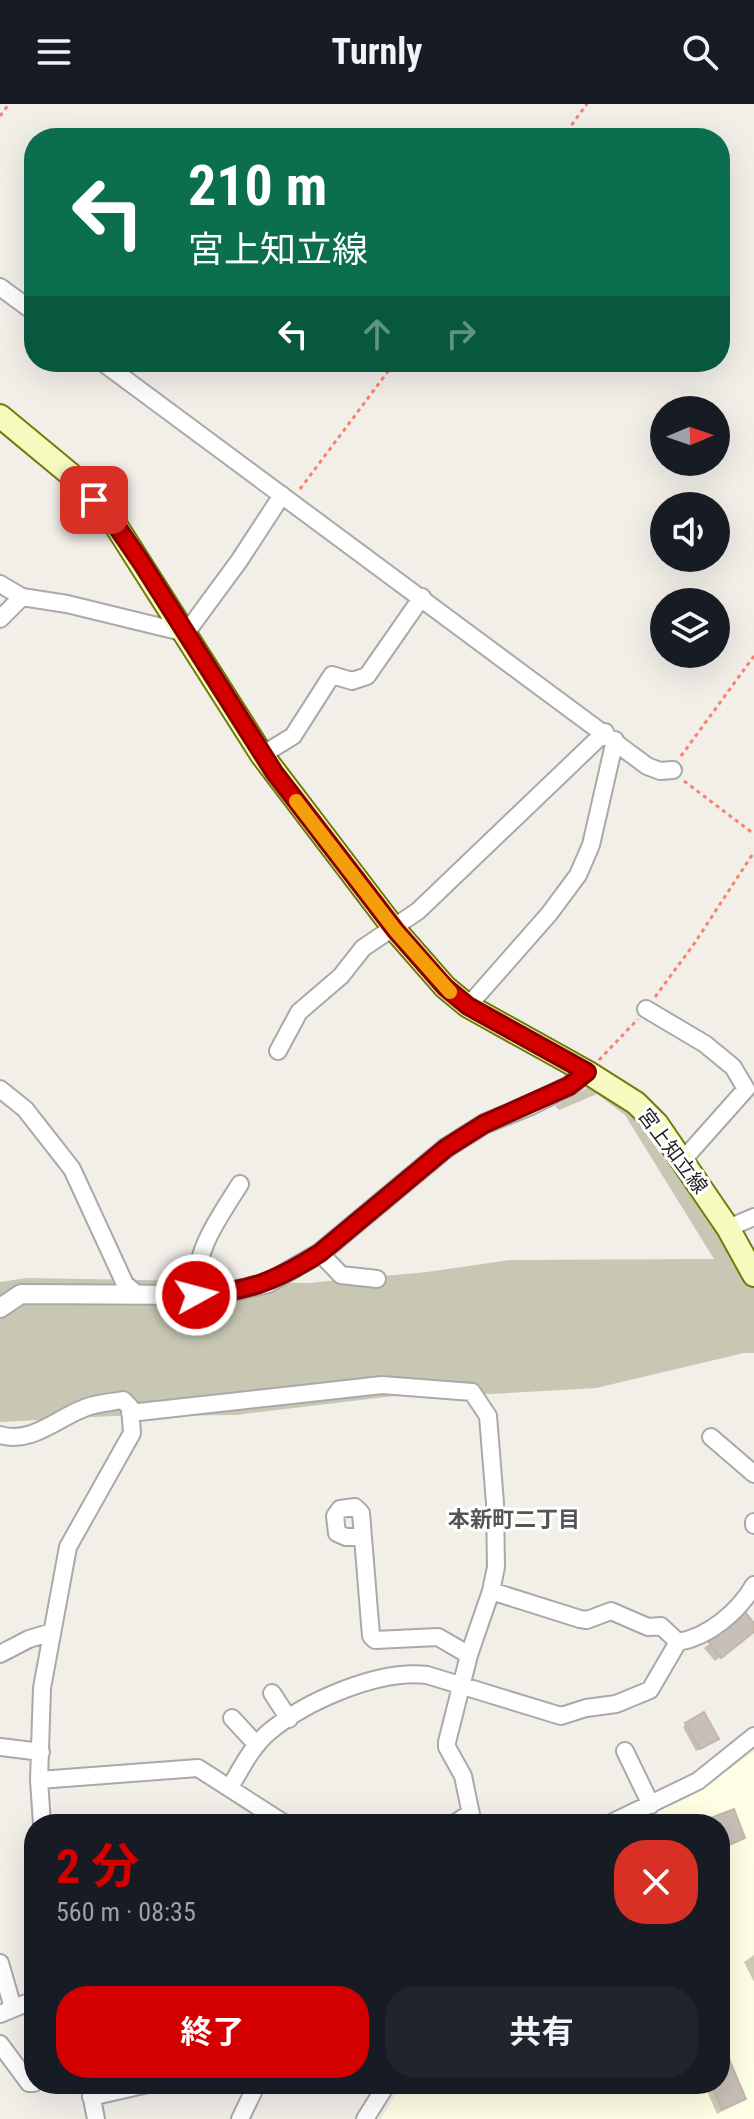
<!DOCTYPE html>
<html lang="ja">
<head>
<meta charset="utf-8">
<style>
  body { margin:0; font-family:"Roboto Condensed","Noto Sans JP",sans-serif; background:#20242c; color:#f1f3f6; height:100vh; display:flex; flex-direction:column; font-size:30px; white-space:nowrap }
  * { box-sizing:border-box; margin:0 }
  p { font-size:26px; color:#9ea1a6 }
  .icon { flex:none; width:44px; height:44px; fill:none; stroke:currentColor; stroke-width:2; stroke-linecap:round; stroke-linejoin:round }
  .map { position:relative; flex:1; overflow:hidden }
  .side { position:absolute; left:24px; top:1710px; width:706px; height:280px; display:flex; flex-direction:column; background:#171b24; border-radius:32px; box-shadow:0 8px 32px #0002 }
  .side>* { flex:none }
  .guide { position:absolute; left:24px; top:24px; width:706px; height:244px; border-radius:32px; box-shadow:0 8px 32px #0002; background:#0b6e4f; color:#fff; overflow:hidden }
  .needle { width:52px; rotate:88deg }
  .tools { position:absolute; left:650px; top:292px; display:grid; gap:16px }
  .tools a { display:grid; place-items:center; width:80px; height:80px; border-radius:50%; background:#171b24; box-shadow:0 8px 32px #0002; font-size:40px }
  .pin { position:absolute; display:grid; place-items:center; width:68px; height:68px; color:#fff; margin:-34px; border-radius:16px; box-shadow:0 4px 12px #0006 }
  .me { position:absolute; width:88px; margin:-44px; rotate:83deg; stroke-linejoin:round; filter:drop-shadow(0 0 6px #0008) }
  .turn { display:flex; align-items:center; gap:28px; height:168px; padding:0 32px; font-size:36px }
  .turn .icon { width:104px; height:104px; stroke-width:2.5 }
  .turn b { display:block; font-size:56px; line-height:68px }
  .lanes { display:flex; align-items:center; height:76px; padding:0 32px; background:#0003; justify-content:center; gap:40px; direction:ltr }
  .lanes .off { opacity:.35 }
  .round { display:grid; place-items:center; flex:none; width:84px; height:84px; border-radius:32px; background:#20242c }
  .summary { display:flex; align-items:center; justify-content:space-between; height:136px; padding:0 32px }
  h1 { font-size:48px; font-weight:700; line-height:60px; color:#d40000 }
  .action { display:flex; gap:16px; margin-top:auto; padding:16px 32px }
  .action a { flex:1; height:92px; border-radius:32px; background:#d40000; color:#fff; font-size:32px; font-weight:700; line-height:92px; text-align:center }
  .action a+a { background:#20242c; color:#f1f3f6 }
  header { display:flex; justify-content:space-between; align-items:center; height:104px; padding:0 32px; background:#171b24; font-size:36px; font-weight:700 }
  .map>svg:first-child { display:block }
  .education { fill:#ffffe5 }
  .construction { fill:#c7c7b4 }
  .shadow { fill:#0003 }
  .building { fill:#c7bfb8; stroke:#c4b6ab; stroke-width:2 }
  .lines { fill:none; stroke-linecap:round; stroke-linejoin:round }
  .minor-casing { stroke:#a9a9a9; stroke-width:20 }
  .tertiary-casing { stroke:#a9a9a9; stroke-width:22 }
  .secondary-casing { stroke:#707d05; stroke-width:26 }
  .path { stroke:#fa8072; stroke-width:3; stroke-dasharray:4 4; stroke-linecap:butt }
  .minor { stroke:#fff; stroke-width:16 }
  .tertiary { stroke:#fff; stroke-width:18 }
  .secondary { stroke:#f7fabf; stroke-width:22 }
  .route-casing { stroke:#8a0000; stroke-width:20 }
  .route { stroke:#d40000; stroke-width:14 }
  .slow { stroke:#f59e0b; stroke-width:14 }
  .labels { text-anchor:middle; stroke-width:6; stroke-linejoin:round; paint-order:stroke }
  .street-label { font-size:20px; fill:#222; stroke:#fff }
  .neighbourhood-label { font-size:22px; font-weight:bold; fill:#555; stroke:#fff }
</style>
</head>
<body>
<header><svg class="icon" aria-label="menu" viewBox="0 0 24 24"><path d="M4 6h16M4 12h16M4 18h16"/></svg>Turnly<svg class="icon" aria-label="search" viewBox="0 0 24 24"><circle cx="10" cy="10" r="6"/><path d="M15 15l6 6"/></svg></header>
<div class="map">
<svg width="754" height="2015" viewBox="0 0 754 2015">
  <rect width="100%" height="100%" fill="#f2efe9"/>
  <!-- education -->
  <path class="education" d="M754 1648V2015H381L402 1980H720V1720H625L704 1683Z"/>
  <!-- construction -->
  <path class="construction" d="M594 980 625 1001 736 1153 754 1146V1249H744L596 1284 492 1290 419 1289 236 1311 113 1312 0 1318V1178L26 1174 308 1179 427 1168 510 1156 714 1155 625 1011 597 990 559 1006 555 1002Z"/>
  <!-- shadow -->
  <path class="shadow" d="M754 1522 750 1529 715 1557 704 1544 710 1539Z
    M686 1620 713 1638 696 1647 683 1623Z
    M754 1851V1878L744 1858Z
    M720 1939 744 1994 717 2010 704 1980H720Z"/>
  <!-- building -->
  <path class="building" d="M745 1508 754 1519V1528L721 1554 708 1537Z
    M704 1608 719 1635 700 1645 685 1619Z
    M734 1705 745 1734 720 1745V1720H695Z
    M720 1934 746 1995 722 2006 711 1980H720Z"/>
  <g class="lines">
    <defs>
      <path id="minor" d="M0 183 34 208
        M102 258 647 662 660 667 673 666
        M0 480 22 493 67 500 186 529 239 457 282 391
        M0 515 22 493
        M262 651 293 632 332 571 352 577 367 572 422 493
        M468 902 549 810 578 771 591 741 615 636
        M646 905 705 940 733 963 746 985 682 1057
        M278 947 299 908 341 872 363 844 418 807 605 628
        M0 985 25 1005 72 1065 125 1180 138 1191
        M728 1124 754 1113
        M320 1149 341 1171 377 1175
        M196 1191C194 1146 217 1117 240 1080
        M130 1309 382 1281 472 1288 488 1312 495 1399 496 1463 491 1487 469 1551 447 1638V1643L463 1672 473 1720
        M0 1331C33 1341 60 1311 90 1302 100 1299 112 1298 123 1296L130 1303 132 1329 68 1443 42 1584 39 1676 42 1720
        M711 1333 754 1370
        M754 1418V1421
        M363 1433H346L337 1429 335 1412 340 1405 355 1403 361 1409 371 1532 375 1536 438 1533 469 1551
        M678 1538C709 1533 739 1507 754 1481
        M0 1550 29 1535 52 1528
        M272 1589 289 1615
        M232 1614 257 1641
        M0 1643 41 1648
        M625 1647 651 1701
        M39 1676 198 1664 285 1720
        M230 1683C241 1665 252 1642 269 1628 306 1597 379 1565 427 1571L561 1612 586 1604 616 1600 650 1586 678 1538 661 1522 648 1523 611 1507 587 1516 580 1515 491 1487
        M454 1720 470 1709
        M609 1720 698 1677 754 1632
        M0 1859 13 1904
        M0 1910 34 1896
        M0 1940 29 1979H34
        M89 1980 96 2015
        M91 1993 148 1980
        M240 2015 257 1980
        M365 2015 387 1980"/>
      <path id="tertiary" d="M0 1204 21 1190 196 1191 234 1187 268 1179 320 1149 446 1044 484 1020 531 1001 569 982 587 968"/>
      <path id="secondary" d="M0 312 76 375 113 417 262 651 396 827 445 883 468 902 587 968 636 999 657 1020 728 1124 754 1171"/>
    </defs>
    <!-- minor casing -->
    <use href="#minor" class="minor-casing"/>
    <!-- tertiary casing -->
    <use href="#tertiary" class="tertiary-casing"/>
    <!-- secondary casing -->
    <use href="#secondary" class="secondary-casing"/>
    <!-- path -->
    <path class="path" d="M0 12 9 0
      M562 34 587 0
      M300 385 395 258
      M681 652 754 552
      M684 677 754 730
      M655 893 694 840 754 748
      M599 956 638 915"/>
    <!-- minor -->
    <use href="#minor" class="minor"/>
    <!-- tertiary -->
    <use href="#tertiary" class="tertiary"/>
    <!-- secondary -->
    <use href="#secondary" class="secondary"/>
  </g>
  <g class="lines">
    <defs>
      <path id="route" d="M94 396 113 417 141 458 274 668 396 827 445 883 468 902 587 968 569 982 484 1020 446 1044 320 1149C276 1177 248 1188 196 1191"/>
    </defs>
    <!-- route casing -->
    <use href="#route" class="route-casing"/>
    <!-- route -->
    <use href="#route" class="route"/>
    <!-- slow -->
    <path class="slow" d="M296 697 396 827 450 888"/>
  </g>
  <g class="labels">
    <!-- street labels -->
    <g class="street-label">
      <text transform="translate(673 1047) rotate(53)" y="7">宮上知立線</text>
    </g>
    <!-- neighbourhood labels -->
    <g class="neighbourhood-label">
      <text x="514" y="1423">本新町二丁目</text>
    </g>
  </g>
</svg>
<div class="tools">
<a><svg class="needle" viewBox="-14 -14 28 28"><path d="M0-13l5 13h-10z" fill="#e53935"/><path d="M0 13l5-13h-10z" fill="#9ea1a6"/></svg></a>
<a><svg class="icon" aria-label="sound" viewBox="0 0 24 24"><path d="M4 9h4l5-4v14l-5-4H4zM17 9q2 3 0 6"/></svg></a>
<a><svg class="icon" aria-label="layers" viewBox="0 0 24 24"><path d="M12 4l9 5-9 5-9-5zM3 14l9 5 9-5"/></svg></a>
</div>
<div class="pin" style="left:94px;top:396px;background:#d93025"><svg class="icon" aria-label="arrive" viewBox="0 0 24 24"><path d="M6 21V4h12l-3 4 3 4H6"/></svg></div>
<svg class="me" style="left:196px;top:1191px" viewBox="-20 -20 40 40"><circle r="17" fill="#d40000" stroke="#fff" stroke-width="3"/><path d="M0-11L8 9 0 5-8 9z" fill="#fff"/></svg>
<div class="guide">
<div class="turn"><svg class="icon" aria-label="left" viewBox="0 0 24 24"><path d="M17 20v-9H6M10 6l-5 5 5 5"/></svg><div><b>210 m</b>宮上知立線</div></div>
<div class="lanes"><svg class="icon" aria-label="left" viewBox="0 0 24 24"><path d="M17 20v-9H6M10 6l-5 5 5 5"/></svg><svg class="icon off" aria-label="ahead" viewBox="0 0 24 24"><path d="M12 20V5M6 11l6-6 6 6"/></svg><svg class="icon off" aria-label="right" viewBox="0 0 24 24"><path d="M7 20v-9h11M14 6l5 5-5 5"/></svg></div>
</div>
<section class="side">
<div class="summary"><div><h1>2 分</h1><p>560 m · 08:35</p></div><a class="round" style="background:#d93025;color:#fff"><svg class="icon" aria-label="close" viewBox="0 0 24 24"><path d="M6 6l12 12M18 6L6 18"/></svg></a></div>
<div class="action"><a>終了</a><a>共有</a></div>
</section>
</div>
</body>
</html>
